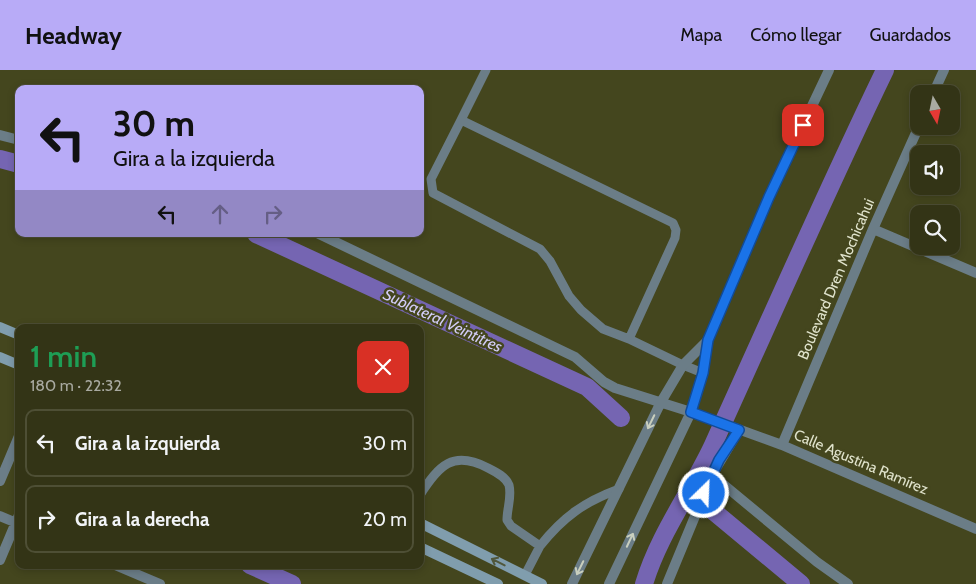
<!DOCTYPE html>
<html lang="es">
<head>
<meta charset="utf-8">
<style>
  body { margin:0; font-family:Cabin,sans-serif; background:#3b3c1f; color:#f1f3f6; height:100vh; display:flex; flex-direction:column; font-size:19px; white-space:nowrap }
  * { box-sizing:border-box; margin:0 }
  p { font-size:16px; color:#a9aaa1 }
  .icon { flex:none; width:28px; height:28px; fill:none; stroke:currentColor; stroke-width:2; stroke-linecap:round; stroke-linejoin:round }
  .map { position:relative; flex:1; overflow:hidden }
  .drawer { position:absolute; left:15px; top:254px; width:409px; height:245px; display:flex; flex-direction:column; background:#333416; border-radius:10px; box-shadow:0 2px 8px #0003,0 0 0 1px #4e4f35 }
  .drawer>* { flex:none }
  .guide { position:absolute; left:15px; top:15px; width:409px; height:152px; border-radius:10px; box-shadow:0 2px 8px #0003,0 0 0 1px #4e4f35; background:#b8abf7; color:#111; overflow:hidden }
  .needle { width:32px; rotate:171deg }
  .tools { position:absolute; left:910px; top:15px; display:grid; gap:10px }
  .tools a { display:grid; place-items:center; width:50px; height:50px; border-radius:10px; background:#333416; box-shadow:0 2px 8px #0003,0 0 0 1px #4e4f35; font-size:25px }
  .pin { position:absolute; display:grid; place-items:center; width:42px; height:42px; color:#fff; margin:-21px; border-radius:10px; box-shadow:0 2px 8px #0006 }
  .me { position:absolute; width:55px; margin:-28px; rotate:24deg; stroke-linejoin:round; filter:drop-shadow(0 0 4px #0008) }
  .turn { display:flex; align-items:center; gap:18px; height:105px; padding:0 15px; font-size:22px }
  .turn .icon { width:65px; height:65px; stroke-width:2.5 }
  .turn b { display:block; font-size:35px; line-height:42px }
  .lanes { display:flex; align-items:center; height:48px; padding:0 15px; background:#0003; justify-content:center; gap:25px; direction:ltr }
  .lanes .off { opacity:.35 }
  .round { display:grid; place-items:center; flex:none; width:52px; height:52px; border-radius:10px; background:#3b3c1f }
  .overview { display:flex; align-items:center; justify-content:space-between; height:85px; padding:0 15px }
  h1 { font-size:30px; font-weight:600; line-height:38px; color:#1e9e55 }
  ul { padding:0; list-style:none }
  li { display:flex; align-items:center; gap:15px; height:68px; margin:0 10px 8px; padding:0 5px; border:2px solid #4e4f35; border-radius:10px }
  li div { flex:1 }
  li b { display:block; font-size:19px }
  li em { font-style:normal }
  header { display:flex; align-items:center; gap:30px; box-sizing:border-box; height:70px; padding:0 25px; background:#b8abf7; color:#111 }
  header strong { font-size:24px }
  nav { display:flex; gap:28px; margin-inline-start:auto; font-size:18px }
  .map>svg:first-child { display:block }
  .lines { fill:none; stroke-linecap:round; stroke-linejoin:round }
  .canal { stroke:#7565b2; stroke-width:18 }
  .service { stroke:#6b7d87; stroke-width:9 }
  .minor { stroke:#6b7d87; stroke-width:10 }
  .secondary { stroke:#809dad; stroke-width:10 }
  .oneway { stroke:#c9cfbe }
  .oneway2 { stroke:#50573b }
  .route-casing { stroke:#114b97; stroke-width:12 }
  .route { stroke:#1a73e8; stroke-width:9 }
  .labels { text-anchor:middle; stroke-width:5; stroke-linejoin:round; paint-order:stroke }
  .street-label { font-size:15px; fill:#e0e3cc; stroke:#44461e }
  .water-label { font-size:16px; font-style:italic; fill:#d2ccf7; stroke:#44461e }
</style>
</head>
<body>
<header>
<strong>Headway</strong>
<nav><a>Mapa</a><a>Cómo llegar</a><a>Guardados</a></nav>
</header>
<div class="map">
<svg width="976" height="514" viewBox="0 0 976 514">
  <rect width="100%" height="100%" fill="#44461e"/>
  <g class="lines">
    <!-- canal -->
    <path class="canal" d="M0 89 19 94
      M256 164 587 317 621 348
      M712 440 801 514
      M250 495 292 514
      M644 514C659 464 691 422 713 375 770 250 825 124 885 0"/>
    <!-- service -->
    <path class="service" d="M461 50 486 0
      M629 269 675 168 676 160 673 153 461 50 431 109 433 123 540 179 550 191 569 226 581 240 603 259 629 269 683 295 703 303
      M420 425C439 395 453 380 488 398 496 402 506 407 509 415 512 427 507 438 507 450L511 456 540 476 525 505
      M540 476C563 447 584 432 619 419"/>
    <!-- minor -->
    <path class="minor" d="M933 24 944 0
      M0 65 19 70
      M873 159 976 203
      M319 164 575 287 604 312 615 318 691 342 782 375 976 459
      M739 360 712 405 817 492 848 514
      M782 375 873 159 919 56
      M0 411 19 366
      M0 446 19 454
      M0 490 19 445
      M115 495 160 514
      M572 514 661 332 683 295 708 270
      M609 514 691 342 703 303 708 270 769 127 829 0
      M667 514 712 405"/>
    <!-- secondary -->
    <path class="secondary" d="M0 257 19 265
      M0 287 19 295
      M420 453 542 514
      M420 477 498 514"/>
  </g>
  <!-- one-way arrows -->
  <defs><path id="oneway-shaft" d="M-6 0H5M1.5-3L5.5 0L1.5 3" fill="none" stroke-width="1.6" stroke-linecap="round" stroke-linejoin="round" transform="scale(1.25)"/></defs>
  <g class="oneway">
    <use href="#oneway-shaft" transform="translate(651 352) rotate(116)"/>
    <use href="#oneway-shaft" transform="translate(630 470) rotate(-65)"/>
    <use href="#oneway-shaft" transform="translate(580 498) rotate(116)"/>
  </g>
  <use class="oneway2" href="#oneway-shaft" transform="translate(498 492) rotate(-153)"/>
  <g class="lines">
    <defs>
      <path id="route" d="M704 423 719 390 739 360 691 342 703 303 708 270 769 127 803 55"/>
    </defs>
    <!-- route casing -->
    <use href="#route" class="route-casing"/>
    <!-- route -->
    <use href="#route" class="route"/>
  </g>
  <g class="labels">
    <!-- street labels -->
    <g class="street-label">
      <text transform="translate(836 209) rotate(-67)" y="5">Boulevard Dren Mochicahui</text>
      <text transform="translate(861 392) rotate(23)" y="5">Calle Agustina Ramírez</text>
    </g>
    <!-- water labels -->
    <g class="water-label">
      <text transform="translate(443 250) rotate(25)" y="6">Sublateral Veintitres</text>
    </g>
  </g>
</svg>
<div class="tools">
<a><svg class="needle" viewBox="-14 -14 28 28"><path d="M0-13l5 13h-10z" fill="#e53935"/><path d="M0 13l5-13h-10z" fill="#a9aaa1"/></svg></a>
<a><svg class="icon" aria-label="sound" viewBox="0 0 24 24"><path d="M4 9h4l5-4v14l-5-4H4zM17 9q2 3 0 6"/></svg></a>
<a><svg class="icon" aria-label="search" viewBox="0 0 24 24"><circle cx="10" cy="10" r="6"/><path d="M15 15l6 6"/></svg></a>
</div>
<div class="pin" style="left:803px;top:55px;background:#d93025"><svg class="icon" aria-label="arrive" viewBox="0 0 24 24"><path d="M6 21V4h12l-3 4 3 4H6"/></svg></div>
<svg class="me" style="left:704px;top:423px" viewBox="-20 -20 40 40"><circle r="17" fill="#1a73e8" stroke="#fff" stroke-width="3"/><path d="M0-11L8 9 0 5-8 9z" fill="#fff"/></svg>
<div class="guide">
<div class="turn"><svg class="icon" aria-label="left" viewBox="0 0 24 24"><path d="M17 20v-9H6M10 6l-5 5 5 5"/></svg><div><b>30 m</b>Gira a la izquierda</div></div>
<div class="lanes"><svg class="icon" aria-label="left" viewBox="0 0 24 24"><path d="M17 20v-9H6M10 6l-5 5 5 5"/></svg><svg class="icon off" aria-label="ahead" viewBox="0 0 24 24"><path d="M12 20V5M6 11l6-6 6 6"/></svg><svg class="icon off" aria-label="right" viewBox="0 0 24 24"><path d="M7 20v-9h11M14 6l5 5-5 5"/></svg></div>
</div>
<section class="drawer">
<div class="overview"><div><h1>1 min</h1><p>180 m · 22:32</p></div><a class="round" style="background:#d93025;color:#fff"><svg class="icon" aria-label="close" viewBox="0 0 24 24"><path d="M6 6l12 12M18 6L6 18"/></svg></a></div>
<ul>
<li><svg class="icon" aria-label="left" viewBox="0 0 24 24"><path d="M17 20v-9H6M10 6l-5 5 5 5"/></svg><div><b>Gira a la izquierda</b></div><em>30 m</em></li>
<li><svg class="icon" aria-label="right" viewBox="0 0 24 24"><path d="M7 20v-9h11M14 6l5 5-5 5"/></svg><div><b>Gira a la derecha</b></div><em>20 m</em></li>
</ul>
</section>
</div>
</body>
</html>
